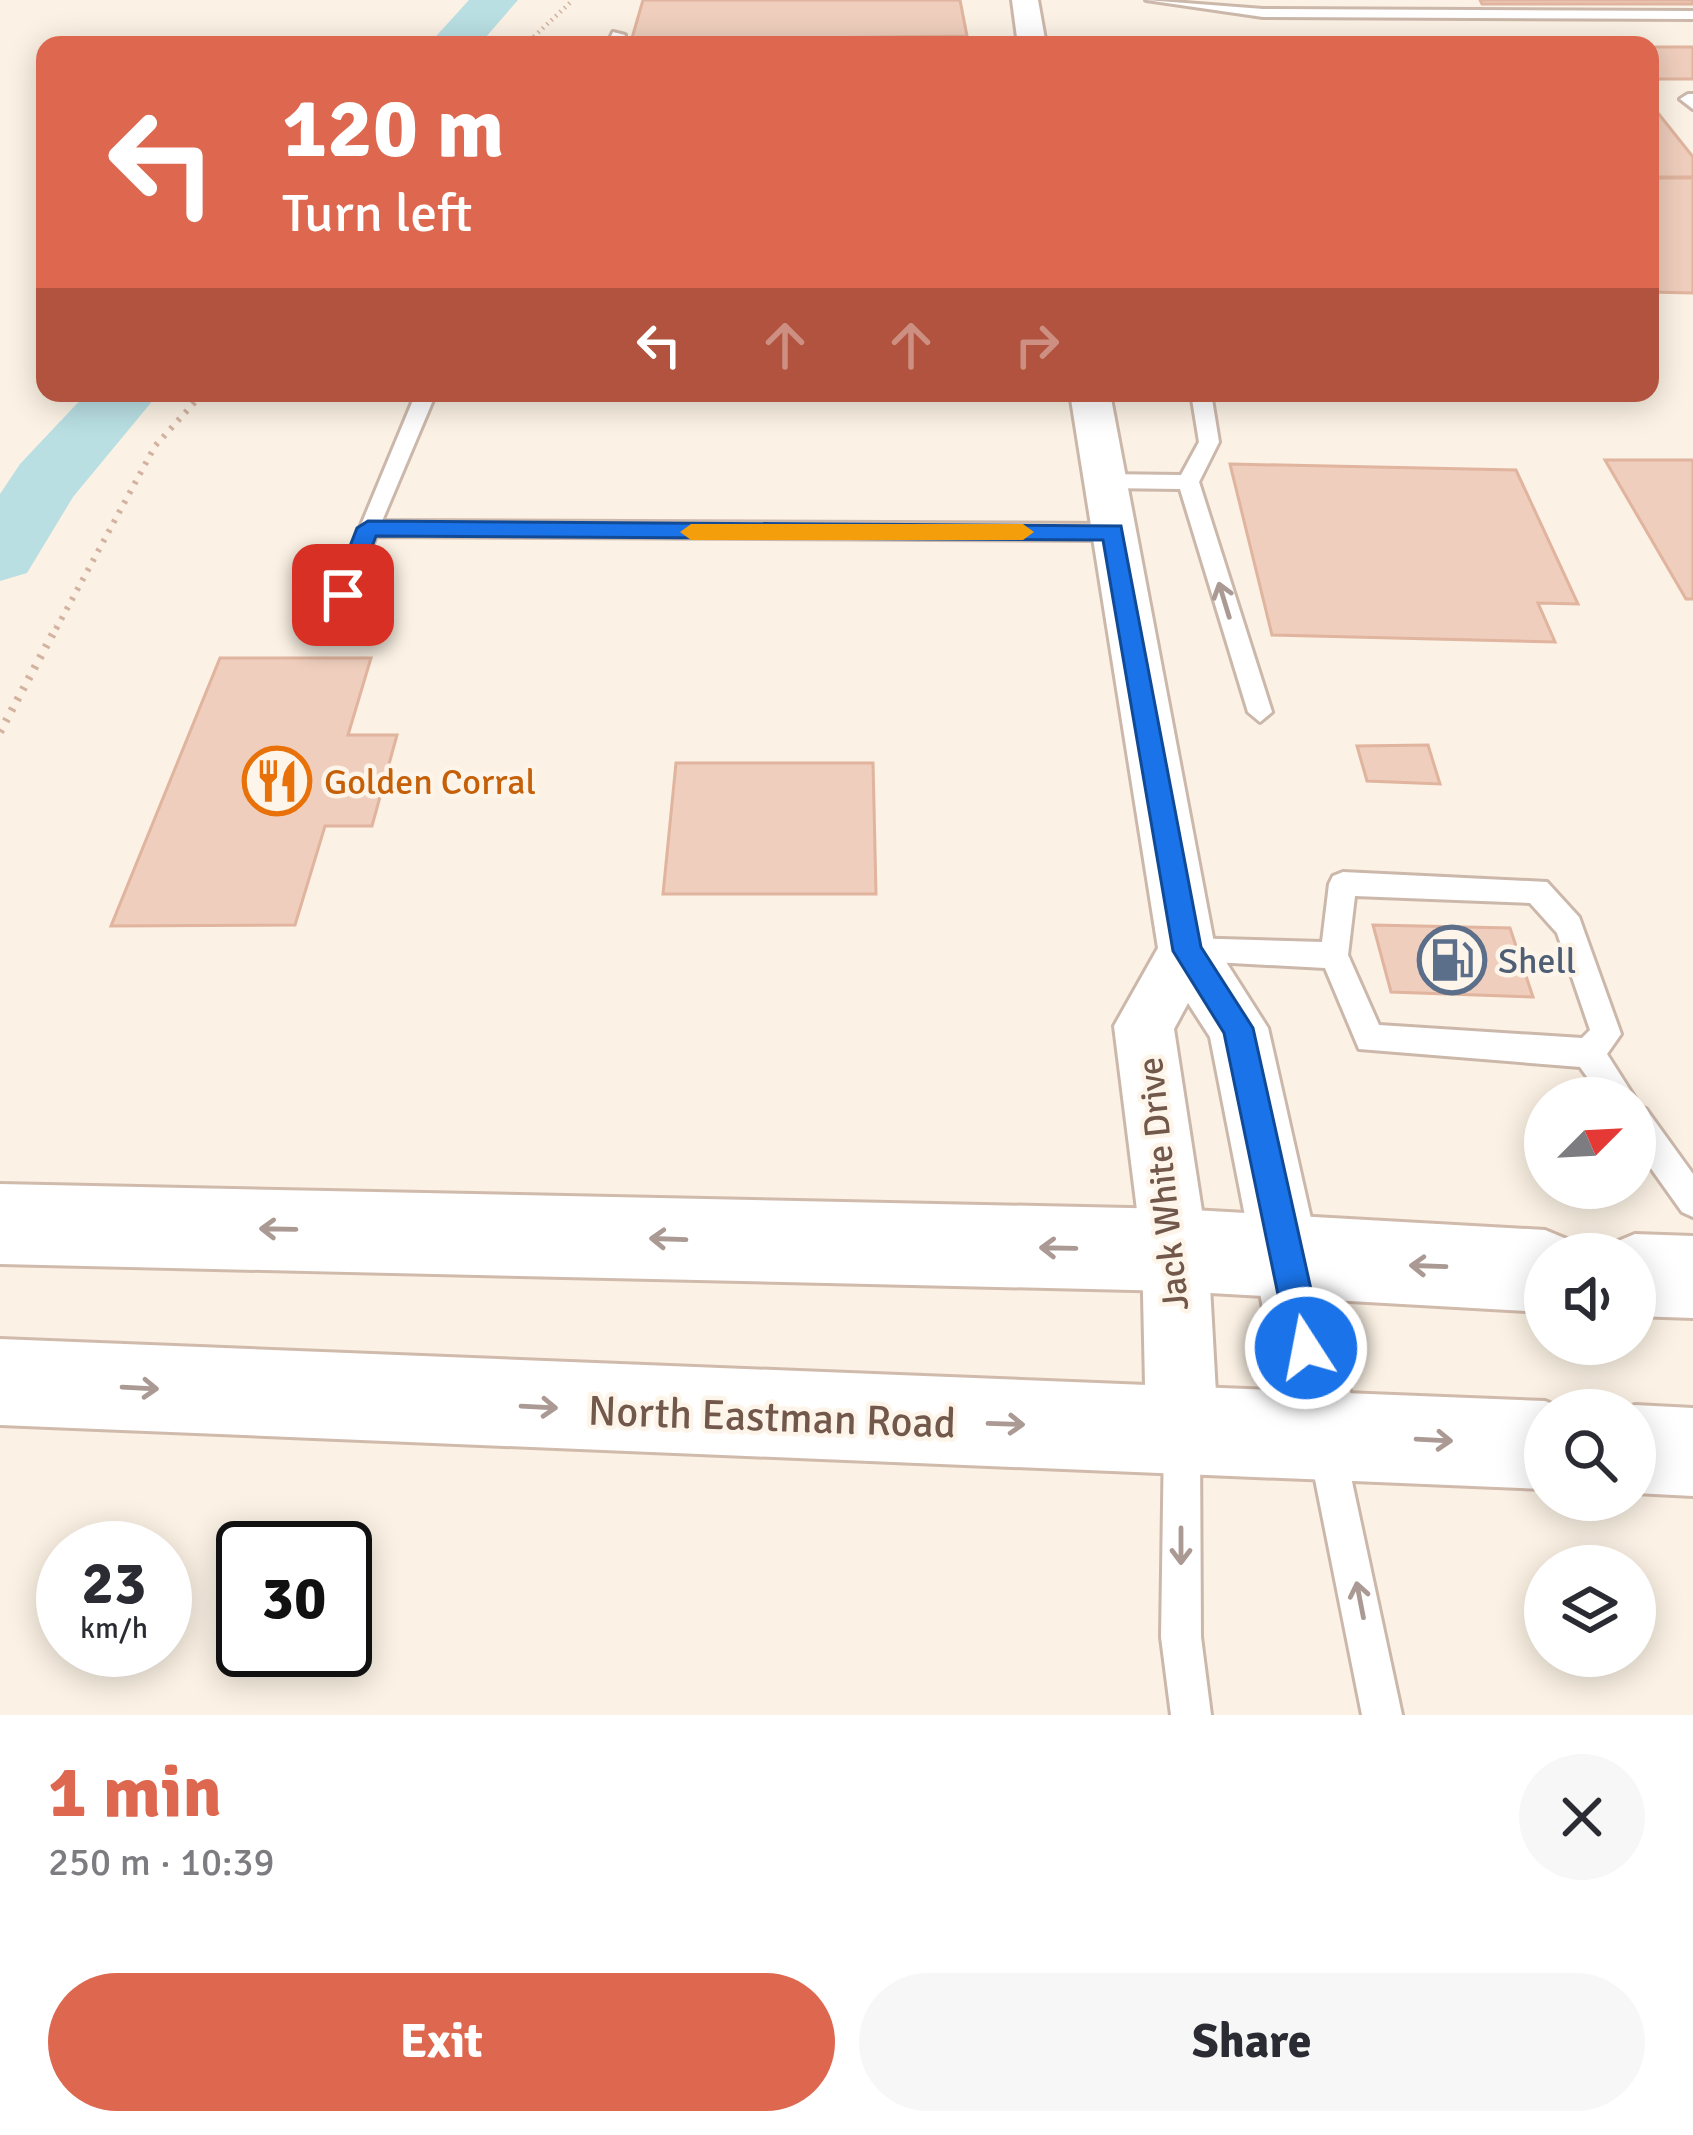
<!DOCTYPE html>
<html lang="en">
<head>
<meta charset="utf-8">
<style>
  body { margin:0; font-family:Signika,sans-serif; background:#f7f7f7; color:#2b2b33; height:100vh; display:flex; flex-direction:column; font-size:45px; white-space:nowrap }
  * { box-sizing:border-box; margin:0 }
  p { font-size:39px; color:#7c7c81 }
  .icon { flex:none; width:66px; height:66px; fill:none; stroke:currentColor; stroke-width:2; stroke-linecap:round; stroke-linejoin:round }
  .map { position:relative; height:1715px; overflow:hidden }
  .details { display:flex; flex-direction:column; background:#fff; flex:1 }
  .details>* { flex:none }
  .hud { position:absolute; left:36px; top:36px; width:1623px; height:366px; border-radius:24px; box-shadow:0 6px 30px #0003; background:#de684f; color:#fff; overflow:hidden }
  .needle { width:78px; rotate:66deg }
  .controls { position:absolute; left:1524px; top:1077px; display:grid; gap:24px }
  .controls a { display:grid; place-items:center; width:132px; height:132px; border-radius:50%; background:#fff; box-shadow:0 6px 30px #0003; font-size:60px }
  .speed { position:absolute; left:36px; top:1521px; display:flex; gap:24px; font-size:60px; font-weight:700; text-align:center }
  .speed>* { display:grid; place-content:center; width:156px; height:156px; border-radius:50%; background:#fff; box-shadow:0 6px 30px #0003; line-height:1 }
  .speed small { font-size:30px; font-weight:400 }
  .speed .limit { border:6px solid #111; border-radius:18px; background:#fff; color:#111 }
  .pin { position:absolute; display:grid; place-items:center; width:102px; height:102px; color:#fff; margin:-51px; border-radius:24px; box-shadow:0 6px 18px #0006 }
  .me { position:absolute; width:132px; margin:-66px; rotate:349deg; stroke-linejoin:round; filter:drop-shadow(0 0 9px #0008) }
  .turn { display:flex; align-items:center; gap:42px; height:252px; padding:0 48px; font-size:54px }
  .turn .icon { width:156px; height:156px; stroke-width:2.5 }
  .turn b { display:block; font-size:84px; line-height:102px }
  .lanes { display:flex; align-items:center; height:114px; padding:0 48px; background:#0003; justify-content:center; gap:60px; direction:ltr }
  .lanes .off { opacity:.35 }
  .round { display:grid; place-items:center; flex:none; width:126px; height:126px; border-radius:63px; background:#f7f7f7 }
  .overview { display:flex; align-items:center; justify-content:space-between; height:204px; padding:0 48px }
  h1 { font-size:72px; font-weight:700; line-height:90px; color:#de684f }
  .action { display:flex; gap:24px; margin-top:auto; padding:24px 48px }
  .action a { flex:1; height:138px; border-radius:72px; background:#de684f; color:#fff; font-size:48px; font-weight:700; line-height:138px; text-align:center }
  .action a+a { background:#f7f7f7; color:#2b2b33 }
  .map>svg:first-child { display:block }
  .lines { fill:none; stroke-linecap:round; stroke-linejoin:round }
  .river { fill:#b9dfe3; fill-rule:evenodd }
  .building { fill:#efcebd; stroke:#e0b49e; stroke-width:3 }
  .service-casing { stroke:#ccb8ab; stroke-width:6 }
  .minor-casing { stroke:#ccb8ab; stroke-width:6 }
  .secondary-casing { stroke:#d0baab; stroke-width:6 }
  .path-far2 { stroke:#d3b2a0; stroke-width:4.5; stroke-dasharray:1.5 4.5; stroke-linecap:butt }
  .path-far1 { stroke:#d3b2a0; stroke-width:6; stroke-dasharray:3 8; stroke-linecap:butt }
  .path { stroke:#d3b2a0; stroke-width:8; stroke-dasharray:3 9; stroke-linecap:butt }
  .service { fill:#fff; fill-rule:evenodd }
  .minor { fill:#fff; fill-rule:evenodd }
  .secondary { fill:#fff; fill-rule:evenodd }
  .oneway { stroke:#aa9a93 }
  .route { fill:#1a73e8; stroke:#114b97; stroke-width:3 }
  .slow { fill:#f59e0b }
  .labels { text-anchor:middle; stroke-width:9; stroke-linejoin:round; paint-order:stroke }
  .food-label { font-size:36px; fill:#c56008; stroke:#fef5ea; text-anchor:start }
  .service-label { font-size:36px; fill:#4e5e75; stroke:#fef5ea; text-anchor:start }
  .street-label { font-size:36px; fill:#72574b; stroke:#fef5ea }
  .near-street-label { font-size:42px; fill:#72574b; stroke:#fef5ea }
</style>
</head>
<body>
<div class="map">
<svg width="1693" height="1715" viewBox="0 0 1693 1715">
  <rect width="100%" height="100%" fill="#fbf1e4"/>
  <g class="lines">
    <!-- river -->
    <path class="river" d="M469 0H518L479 45H428Z
      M87 393H159L73 497 27 573 0 581V494L20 464Z"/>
  </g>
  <!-- building -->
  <path class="building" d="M643 0H960L967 36 724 39 723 45H630Z
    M1480 0H1693V4H1482Z
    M1650 47H1693V79H1659L1650 85Z
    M1650 103 1693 157V177H1650Z
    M1650 178H1693V293L1650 292Z
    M1605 460H1693V599H1686Z
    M1230 464 1516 470 1578 604 1538 603 1555 642 1272 635Z
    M220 658H371L348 735H397L372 826H325L295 925 111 926Z
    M1428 745 1440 784 1367 781 1357 746Z
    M676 763H873L876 894H663Z
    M1373 925 1510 928 1533 997 1391 992Z"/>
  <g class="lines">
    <defs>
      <path id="service" d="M1146 0 1263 9 1693 11V19L1263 17Z
        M613 32 625 35 621 45H607Z
        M1688 94H1693V109L1680 99Z
        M416 393H436L382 521 1113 524 1124 532 1113 540 376 536 351 601H335L332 595Z
        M1191 393H1211L1219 442 1199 482 1272 712 1260 722 1248 712 1180 489 1104 488 1093 481 1104 474 1181 475 1199 442Z
        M1343 872 1547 882 1579 917 1621 1034 1607 1054 1635 1098V1099L1602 1098 1580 1067 1359 1049 1325 968 1177 960 1173 951 1177 942 1187 938 1322 942 1329 884 1333 876ZM1355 896 1530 903 1557 933 1590 1030 1582 1038 1379 1025 1348 955Z
        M1635 1105 1646 1109 1693 1174V1217L1682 1212 1635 1146Z
        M1182 1421 1195 1426 1200 1439 1201 1637 1211 1715H1171L1161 1637 1164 1439 1169 1426Z
        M1327 1431 1340 1436 1345 1449 1402 1715H1362L1309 1449 1314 1436Z"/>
      <path id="minor" d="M1012 0H1038L1046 45H1018Z
        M1070 393H1110L1214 943 1268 1028 1360 1436 1350 1462 1324 1472 1298 1462 1288 1436 1210 1037 1188 1003 1174 1029 1208 1250 1218 1429 1207 1454 1182 1465 1157 1454 1146 1429 1142 1250 1114 1026 1158 948Z"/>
      <path id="secondary" d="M0 1184 1175 1209 1545 1230 1574 1242 1579 1254H1545V1312L1175 1291 0 1264Z
        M1635 1234 1693 1236V1318L1635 1316V1254H1603L1606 1246Z
        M0 1339 1545 1401 1567 1410H1545V1489L0 1425Z
        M1635 1405 1693 1408V1496L1635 1493V1410H1622Z"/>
    </defs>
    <!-- service casing -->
    <use href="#service" class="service-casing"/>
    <!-- minor casing -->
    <use href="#minor" class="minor-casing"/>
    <!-- secondary casing -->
    <use href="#secondary" class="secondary-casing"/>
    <!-- path-far2 -->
    <path class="path-far2" d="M525 45 573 0"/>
    <!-- path-far1 -->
    <path class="path-far1" d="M56 629 155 446 203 393"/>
    <!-- path -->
    <path class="path" d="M0 732 57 626"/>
    <!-- service -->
    <use href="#service" class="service"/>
    <!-- minor -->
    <use href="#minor" class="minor"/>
    <!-- secondary -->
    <use href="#secondary" class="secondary"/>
  </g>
  <!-- one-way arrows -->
  <defs><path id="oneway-shaft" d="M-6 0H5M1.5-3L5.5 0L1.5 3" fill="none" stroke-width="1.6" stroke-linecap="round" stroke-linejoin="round" transform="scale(3)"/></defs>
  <g class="oneway">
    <use href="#oneway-shaft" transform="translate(1224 600) rotate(-107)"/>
    <use href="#oneway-shaft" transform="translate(278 1229) rotate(-179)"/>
    <use href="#oneway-shaft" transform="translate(668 1239) rotate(-178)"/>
    <use href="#oneway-shaft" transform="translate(1058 1248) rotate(-179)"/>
    <use href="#oneway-shaft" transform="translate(1428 1266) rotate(-178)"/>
    <use href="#oneway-shaft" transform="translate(140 1388) rotate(3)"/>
    <use href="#oneway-shaft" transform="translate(539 1407) rotate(3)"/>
    <use href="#oneway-shaft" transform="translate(1006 1424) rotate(2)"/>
    <use href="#oneway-shaft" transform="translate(1434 1440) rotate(3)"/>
    <use href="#oneway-shaft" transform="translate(1181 1546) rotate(90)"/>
    <use href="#oneway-shaft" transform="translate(1360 1600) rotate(-101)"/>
  </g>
  <!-- route -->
  <path class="route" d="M368 521 1121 526 1201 947 1253 1028 1324 1348 1319 1360 1306 1365 1294 1360 1289 1348 1224 1033 1173 951 1103 540 376 536 351 601H335L331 595 357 528Z"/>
  <!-- slow -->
  <path class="slow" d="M691 524H1023L1034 532 1023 540H691L680 532Z"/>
  <!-- icons -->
  <defs>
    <symbol id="restaurant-ring" viewBox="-11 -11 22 22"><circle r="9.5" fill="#fef5ea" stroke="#e8710a" stroke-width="1.5"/><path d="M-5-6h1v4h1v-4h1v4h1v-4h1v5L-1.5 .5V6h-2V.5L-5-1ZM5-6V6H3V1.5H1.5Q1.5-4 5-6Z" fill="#e8710a"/></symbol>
    <symbol id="fuel-ring" viewBox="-11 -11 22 22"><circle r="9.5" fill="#fef5ea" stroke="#5c6f8a" stroke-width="1.5"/><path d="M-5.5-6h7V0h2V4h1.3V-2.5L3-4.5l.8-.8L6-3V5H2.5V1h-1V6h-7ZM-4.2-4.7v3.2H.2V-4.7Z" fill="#5c6f8a"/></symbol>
  </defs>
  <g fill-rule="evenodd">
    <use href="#restaurant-ring" x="239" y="743" width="76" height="76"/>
    <use href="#fuel-ring" x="1414" y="922" width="76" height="76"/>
  </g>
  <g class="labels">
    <!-- food labels -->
    <g class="food-label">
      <text x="324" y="794">Golden Corral</text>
    </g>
    <!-- service labels -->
    <g class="service-label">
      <text x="1498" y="973">Shell</text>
    </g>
    <!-- street labels -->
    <g class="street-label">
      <text transform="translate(1162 1184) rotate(-96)" y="13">Jack White Drive</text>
    </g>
    <!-- near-street labels -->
    <g class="near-street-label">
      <text transform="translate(772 1416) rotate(2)" y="15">North Eastman Road</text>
    </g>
  </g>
</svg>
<div class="controls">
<a><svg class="needle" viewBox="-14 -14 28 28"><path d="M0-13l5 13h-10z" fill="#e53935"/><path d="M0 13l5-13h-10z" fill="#7c7c81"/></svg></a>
<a><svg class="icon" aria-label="sound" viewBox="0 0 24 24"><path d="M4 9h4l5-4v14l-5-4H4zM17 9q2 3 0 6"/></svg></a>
<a><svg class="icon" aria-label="search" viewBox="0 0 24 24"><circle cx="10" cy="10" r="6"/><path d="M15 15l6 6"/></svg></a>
<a><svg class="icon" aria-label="layers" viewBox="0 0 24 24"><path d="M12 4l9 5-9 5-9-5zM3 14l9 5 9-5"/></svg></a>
</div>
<div class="speed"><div>23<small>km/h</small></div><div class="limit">30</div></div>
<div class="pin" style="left:343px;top:595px;background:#d93025"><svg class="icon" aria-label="arrive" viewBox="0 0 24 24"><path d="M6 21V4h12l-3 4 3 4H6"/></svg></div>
<svg class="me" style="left:1306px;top:1348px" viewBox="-20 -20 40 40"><circle r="17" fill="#1a73e8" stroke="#fff" stroke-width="3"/><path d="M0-11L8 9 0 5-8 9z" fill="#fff"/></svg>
<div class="hud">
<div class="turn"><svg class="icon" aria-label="left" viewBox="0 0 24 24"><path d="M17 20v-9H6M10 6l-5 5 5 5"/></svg><div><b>120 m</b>Turn left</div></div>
<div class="lanes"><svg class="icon" aria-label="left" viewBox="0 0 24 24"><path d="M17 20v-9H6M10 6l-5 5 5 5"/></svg><svg class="icon off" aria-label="ahead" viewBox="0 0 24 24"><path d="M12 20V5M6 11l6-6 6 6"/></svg><svg class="icon off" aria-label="ahead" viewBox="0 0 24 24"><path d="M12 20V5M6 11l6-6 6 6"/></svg><svg class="icon off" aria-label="right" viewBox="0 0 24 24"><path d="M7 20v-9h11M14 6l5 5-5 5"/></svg></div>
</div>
</div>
<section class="details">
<div class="overview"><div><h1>1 min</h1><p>250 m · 10:39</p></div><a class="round"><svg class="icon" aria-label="close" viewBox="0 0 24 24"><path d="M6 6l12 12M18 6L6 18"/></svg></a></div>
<div class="action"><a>Exit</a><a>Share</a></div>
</section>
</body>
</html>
